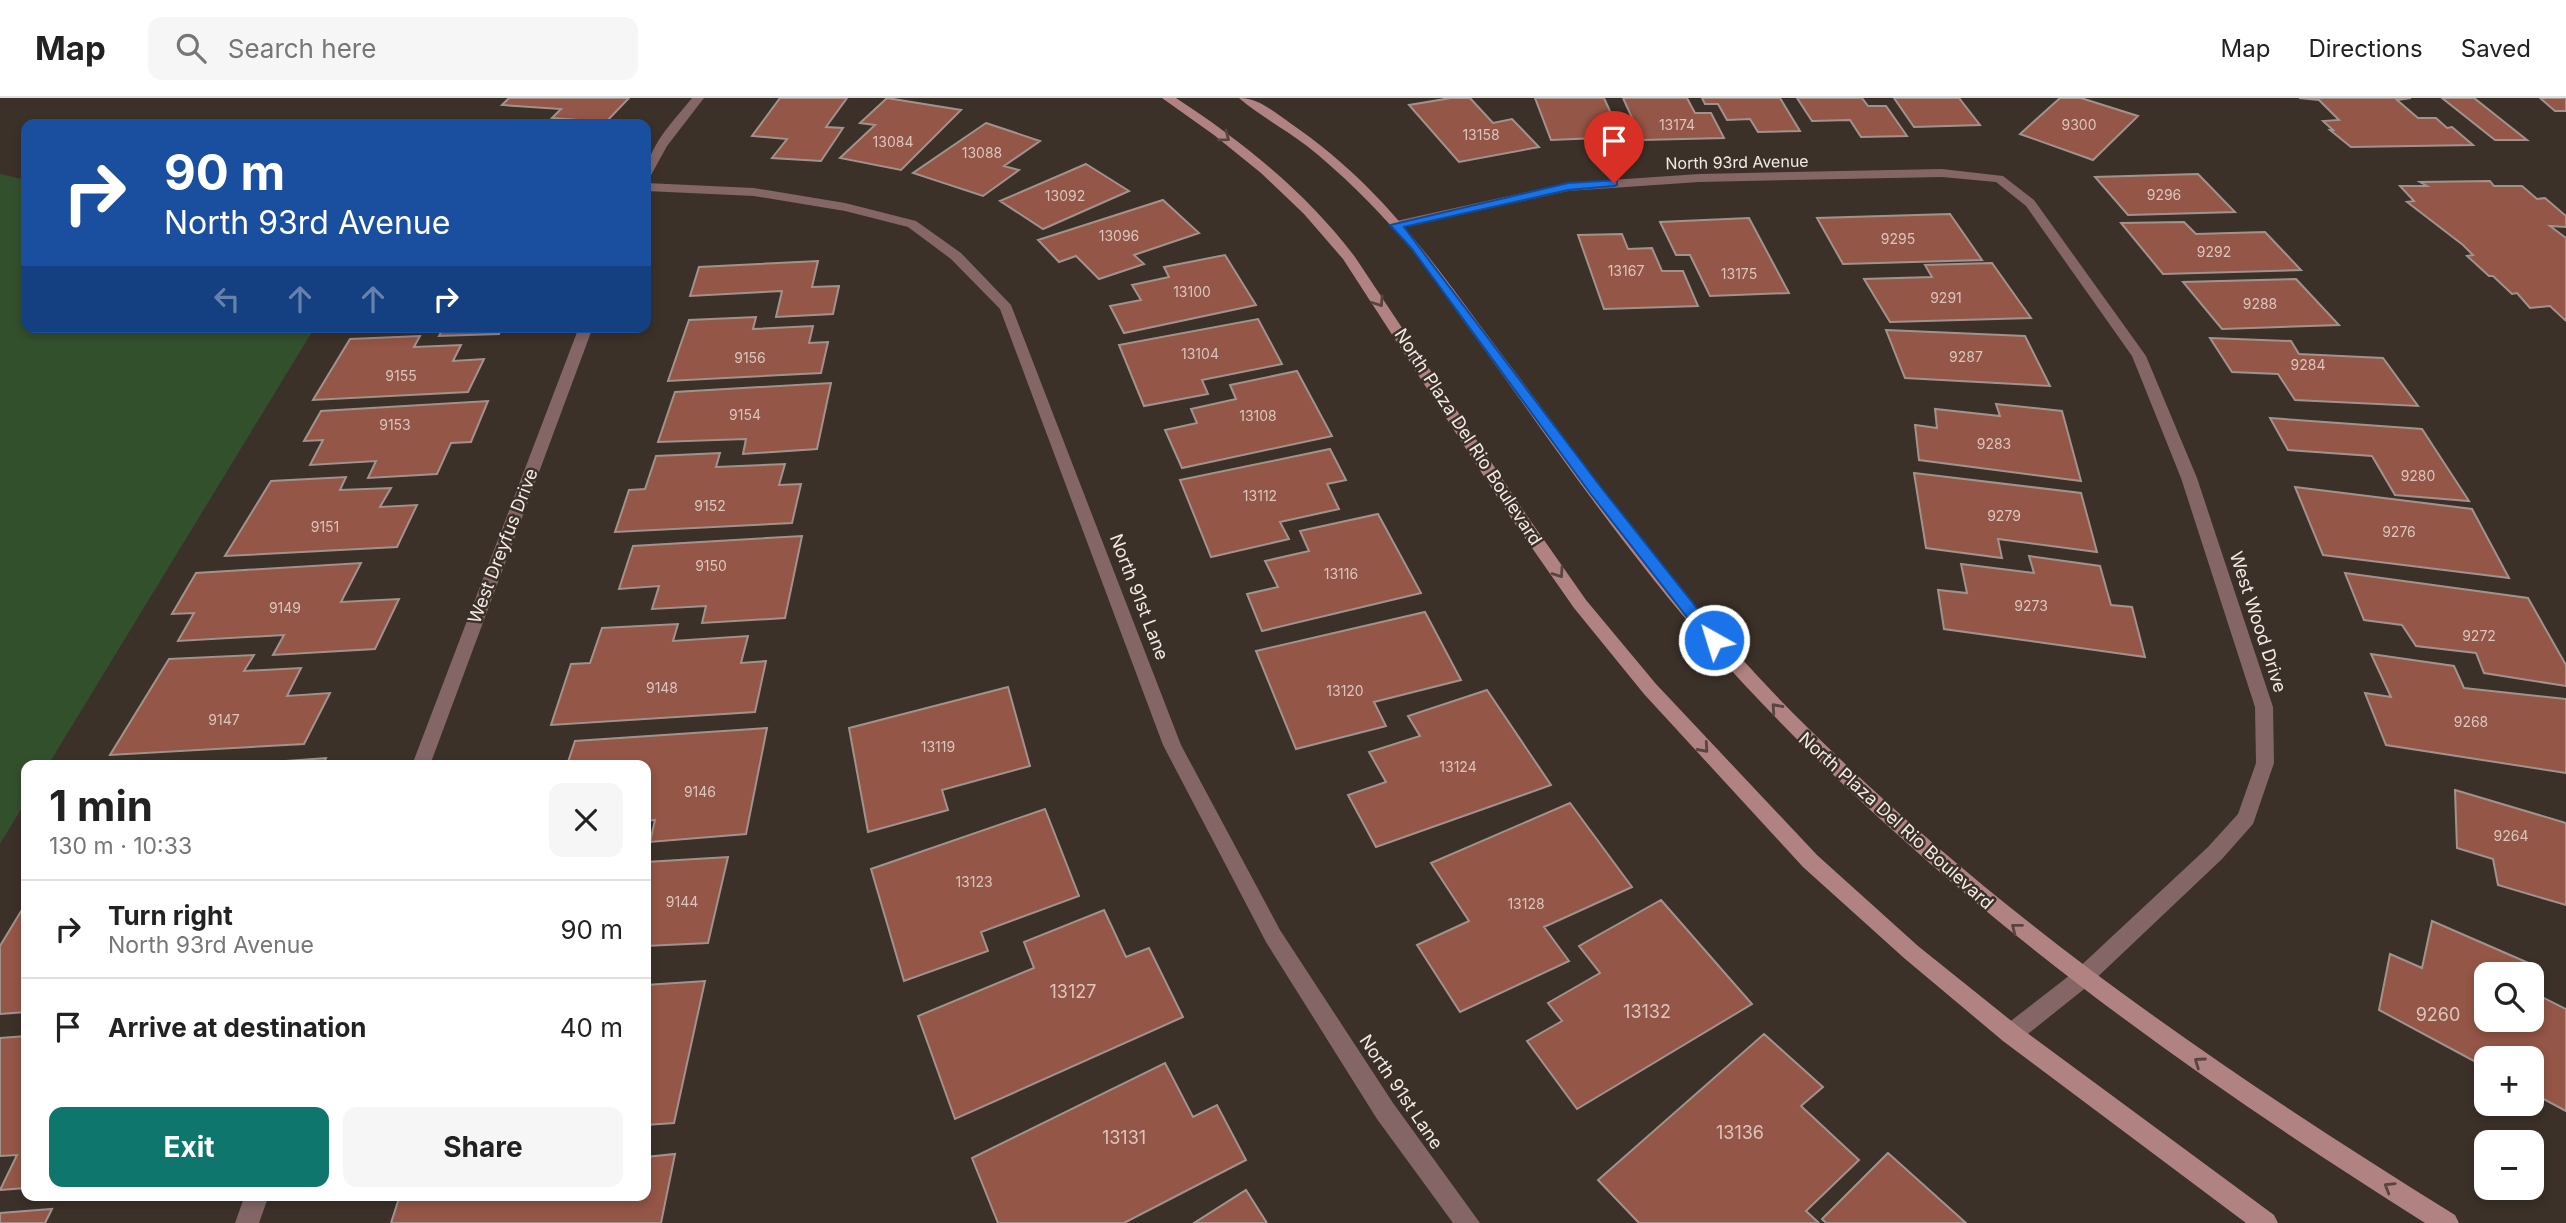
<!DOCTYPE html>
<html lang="en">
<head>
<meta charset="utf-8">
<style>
  body { margin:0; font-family:Inter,sans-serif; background:#f6f6f6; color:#222; height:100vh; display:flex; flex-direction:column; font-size:26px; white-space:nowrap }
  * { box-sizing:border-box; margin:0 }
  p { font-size:23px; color:#767676 }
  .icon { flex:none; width:38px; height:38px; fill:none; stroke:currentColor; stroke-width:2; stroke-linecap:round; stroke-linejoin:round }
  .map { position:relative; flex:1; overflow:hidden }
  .side { position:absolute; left:21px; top:662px; width:630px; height:441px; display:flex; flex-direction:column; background:#fff; border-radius:14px; box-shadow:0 4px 10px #0003 }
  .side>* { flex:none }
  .banner { position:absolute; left:21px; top:21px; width:630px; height:214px; border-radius:14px; box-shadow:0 4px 10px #0003; background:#1a4fa0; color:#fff; overflow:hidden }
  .controls { position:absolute; left:2474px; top:864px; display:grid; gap:14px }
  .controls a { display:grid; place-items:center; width:70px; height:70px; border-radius:14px; background:#fff; box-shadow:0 4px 10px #0003; font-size:35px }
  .pin { position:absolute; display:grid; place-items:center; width:60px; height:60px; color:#fff; margin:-72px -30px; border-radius:50% 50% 50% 0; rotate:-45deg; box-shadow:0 0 7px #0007 }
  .pin .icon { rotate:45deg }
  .me { position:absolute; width:77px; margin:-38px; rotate:321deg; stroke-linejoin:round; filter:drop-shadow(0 0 5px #0008) }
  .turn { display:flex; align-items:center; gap:24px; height:147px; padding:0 28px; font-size:32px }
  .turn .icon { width:91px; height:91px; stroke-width:2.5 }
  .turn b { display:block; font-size:49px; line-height:60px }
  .lanes { display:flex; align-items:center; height:66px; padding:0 28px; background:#0003; justify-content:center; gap:35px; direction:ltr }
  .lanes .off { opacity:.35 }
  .round { display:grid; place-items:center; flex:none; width:74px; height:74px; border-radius:14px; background:#f6f6f6 }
  .overview { display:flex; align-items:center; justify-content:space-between; height:119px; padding:0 28px }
  h1 { font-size:42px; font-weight:700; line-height:52px }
  .button { display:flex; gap:14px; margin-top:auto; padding:14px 28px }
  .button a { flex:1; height:80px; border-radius:14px; background:#0f766e; color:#fff; font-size:28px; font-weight:700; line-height:80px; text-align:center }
  .button a+a { background:#f6f6f6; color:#222 }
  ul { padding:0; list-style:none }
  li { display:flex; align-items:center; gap:21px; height:98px; padding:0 28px; border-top:2px solid #e0e0e0 }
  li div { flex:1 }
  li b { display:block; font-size:26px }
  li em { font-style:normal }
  header { display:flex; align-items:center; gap:42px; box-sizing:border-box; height:98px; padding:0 35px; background:#fff; border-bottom:2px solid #e0e0e0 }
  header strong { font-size:33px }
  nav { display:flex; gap:38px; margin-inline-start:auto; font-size:24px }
  .search { width:490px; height:63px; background:#f6f6f6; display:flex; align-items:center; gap:18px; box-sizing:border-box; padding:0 24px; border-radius:14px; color:#767676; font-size:26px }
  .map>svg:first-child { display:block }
  .green { fill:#33502d }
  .building { fill:#945646; stroke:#a2928d; stroke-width:2 }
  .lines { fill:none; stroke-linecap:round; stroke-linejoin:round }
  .street { fill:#846666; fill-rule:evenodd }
  .secondary { fill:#b18282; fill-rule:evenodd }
  .oneway { stroke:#58453f }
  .route { fill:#1a73e8; stroke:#114b97; stroke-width:2 }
  .labels { text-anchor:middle; stroke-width:5; stroke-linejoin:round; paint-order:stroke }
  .number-label { font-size:14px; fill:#dac5bd }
  .far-street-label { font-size:16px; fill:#f1eae5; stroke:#3b3129 }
  .street-label { font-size:18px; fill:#f1eae5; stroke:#3b3129 }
  .near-number-label { font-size:18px; fill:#dac5bd }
</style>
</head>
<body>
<header>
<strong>Map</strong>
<div class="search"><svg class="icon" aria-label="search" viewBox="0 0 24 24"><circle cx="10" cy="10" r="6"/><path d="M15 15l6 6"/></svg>Search here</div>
<nav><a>Map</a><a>Directions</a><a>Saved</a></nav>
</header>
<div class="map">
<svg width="2566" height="1125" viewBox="0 0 2566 1125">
  <rect width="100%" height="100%" fill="#3b3129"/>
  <!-- green -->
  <path class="green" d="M0 76 26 82V229H315L48 667H26V703L0 746Z"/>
  <!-- building -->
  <path class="building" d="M509 0H629L606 24 552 20 561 11 502 7Z
    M780 0H847L826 29 843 30 821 63 772 60 787 41 752 38Z
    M887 0 961 12 901 72 840 60 875 27 860 25Z
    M1451 0H1470L1493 25 1512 21 1539 49 1459 64 1409 7Z
    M1535 0H1604L1622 39 1551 42Z
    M1623 0H1687L1695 15H1711L1724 40 1642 42Z
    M1702 0H1780L1800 33 1758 34 1750 21 1727 22 1718 6H1705Z
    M1797 0H1862L1868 8H1886L1907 38 1861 39 1850 22 1812 23Z
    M1894 0H1959L1980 27 1914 29Z
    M2060 0H2081L2138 18 2093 62 2020 36Z
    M2299 0H2411L2397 2 2418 20H2436L2447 30 2452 29 2473 47 2351 49 2330 32H2333L2323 23 2339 22 2319 2Z
    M2442 0H2474L2527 42H2495Z
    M2540 0H2566V13H2555Z
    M986 25 1040 43 1004 68 1019 72 983 98 913 75Z
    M1086 66 1129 93 1043 131 1000 103Z
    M2198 76 2235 114 2128 117 2095 79Z
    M2490 83 2494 88H2522L2537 101 2545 100 2566 118V129L2550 128 2566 140V223L2550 208 2530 210 2517 195 2512 196 2493 178H2489L2467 158 2473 157 2463 147 2407 104 2414 103 2400 88H2427L2420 84Z
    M1163 102 1199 135 1134 157 1144 166 1099 181 1076 158 1059 164 1038 142Z
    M1950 116 1982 162 1843 166 1817 120Z
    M1749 120 1789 195 1710 198 1690 157H1676L1660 124Z
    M2184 124 2196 136 2265 134 2301 172 2163 176 2121 125Z
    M1622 136 1628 151 1652 150 1662 173H1683L1698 208 1604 211 1578 137Z
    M1225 157 1256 207 1124 235 1110 208 1141 202 1132 187 1169 179 1164 169Z
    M818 163 812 189 839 188 833 216 776 219 782 193 690 198 699 169Z
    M1992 165 2031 220 1890 224 1864 181 1932 179 1925 167Z
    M2296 181 2339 227 2222 231 2183 184Z
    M756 219 753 231 813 228 809 245 828 244 821 275 668 283 689 222Z
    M1258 221 1282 266 1202 282 1208 296 1144 308 1119 247Z
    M444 229H502L499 236 439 238Z
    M1886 232 2025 238 2050 288 1905 280Z
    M420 238 414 249 461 247 453 263 484 261 468 294 313 302 350 241Z
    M2210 240 2291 243 2299 256 2383 260 2418 308 2295 302 2278 276 2232 274Z
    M1297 273 1332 338 1182 370 1165 332 1197 325 1191 311 1236 301 1230 287Z
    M831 285 817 351 743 356 746 341 658 344 675 294Z
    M488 303 471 344 451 345 437 376 368 380 376 363 310 367 323 342 304 343 321 313Z
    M1996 306 2062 313 2081 383 1919 362 1915 327 1937 330 1935 311 2000 318Z
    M2270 320 2422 331 2469 403 2395 397 2372 358 2288 352Z
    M1330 351 1346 382 1327 386 1339 411 1280 424 1289 441 1211 459 1180 382Z
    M720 355 716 369 785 366 779 387 801 386 792 425 615 434 629 392 645 391 656 358Z
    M1914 375 2081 395 2097 454 1998 441 2002 460 1926 450Z
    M346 379 340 392 391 390 380 409 417 407 397 449 225 458 271 383Z
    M2295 389 2472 411 2509 480 2323 457Z
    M1378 416 1421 495 1262 533 1247 496 1278 489 1265 463 1309 453 1300 433Z
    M802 438 785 520 702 525 706 508 652 511 659 488 619 491 633 448Z
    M2029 458 2100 468 2111 507 2132 509 2145 559 1944 531 1938 492 1967 495 1961 466 2034 475Z
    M361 465 341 504 399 501 375 551 273 557 284 537 178 543 194 515 172 516 196 475Z
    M2345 475 2528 500 2566 567V588L2484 575 2476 555 2416 548 2402 527 2364 522Z
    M1425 514 1461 582 1374 604 1386 628 1296 651 1256 553Z
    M678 526 673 543 748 538 741 565 766 563 755 614 551 627 571 566 590 565 602 530Z
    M2371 556 2454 568 2464 590 2566 601V675L2386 647 2365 595 2391 599Z
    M254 557 244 573 301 570 287 598 330 595 304 646 110 657 169 561Z
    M1008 589 1030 668 942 692 948 712 868 734 849 630Z
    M1487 592 1551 687 1376 749 1348 697 1386 684 1369 654 1420 638 1408 618Z
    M767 630 746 736 650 744 655 722 646 723V667H567L575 643Z
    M326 660 323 667H231Z
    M2455 692 2566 725V807L2498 787 2493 761 2457 750Z
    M1570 705 1632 789 1544 829 1569 863 1460 914 1417 847 1469 823 1431 765Z
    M1045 711 1079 798 981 834 988 853 904 883 871 771Z
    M728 759 708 845 646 848V764Z
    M1661 802 1752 906 1577 1011 1527 943 1562 923 1548 905 1600 875 1579 848Z
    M26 805V914L0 916V848Z
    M1104 812 1126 859 1149 850 1183 919 955 1021 918 918 1034 870 1024 844Z
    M2432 823 2533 867 2532 880V877H2487V922H2532V894L2566 911V1013L2532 995V961H2487V970L2379 912 2390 856 2422 870Z
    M705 883 674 1025 646 1027V887Z
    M1764 936 1823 989 1801 1008 1859 1062 1806 1113 1819 1125H1639L1598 1082Z
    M26 938V1090L0 1092 17 1057 0 1058V940Z
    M1165 965 1193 1019 1217 1007 1246 1062 1124 1125H998L972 1060Z
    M1888 1055 1966 1125H1826L1822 1121Z
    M675 1056 661 1125H391L400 1097H646V1059Z
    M1246 1092 1267 1125H1194Z
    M52 1111 45 1125H0V1115Z"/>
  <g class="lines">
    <!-- street -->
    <path class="street" d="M692 0H704L667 48 650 79 646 80C646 49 674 23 692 0Z
      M1942 71 2003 78 2034 102 2146 258 2197 380 2273 609 2274 665 2253 726 2222 761 2088 888 2019 943 2011 946 2003 943 2000 936 2003 929 2074 874 2208 749 2238 716 2256 665 2255 609 2181 380 2132 258 2026 108 1996 84 1942 79 1699 84 1568 93 1396 131 1390 127 1396 123 1568 85 1699 76Z
      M646 85 754 90 845 105 916 123 961 155 1011 207 1181 647 1280 832 1393 1005 1480 1125H1453L1377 1021 1266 844 1163 647 1000 211 951 161 908 129 845 113 754 98 646 93Z
      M579 229H593L430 667H412Z
      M245 1097H269L259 1125H235Z"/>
    <!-- secondary -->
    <path class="secondary" d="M1162 0H1176C1242 43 1307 95 1355 159L1523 412 1586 502 1656 586 1817 757 1918 848 2019 929 2274 1117 2278 1125H2246L2003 943 1904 860 1803 769 1644 596 1574 510 1511 420 1343 161 1304 116 1261 75 1214 37Z
      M1239 0C1259 0 1274 14 1290 25 1373 82 1421 147 1479 226 1512 270 1546 315 1579 360 1649 455 1723 546 1807 629 2001 821 2224 974 2455 1117L2459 1125H2425C2165 961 1917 781 1711 550 1625 453 1552 345 1476 240 1451 207 1429 171 1402 140 1373 107 1341 75 1307 48 1285 31 1260 18 1239 0Z"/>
  </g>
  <!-- one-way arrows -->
  <defs><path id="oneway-chevron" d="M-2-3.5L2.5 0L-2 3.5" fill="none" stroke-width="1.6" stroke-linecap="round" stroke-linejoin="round" transform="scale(1.75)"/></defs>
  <g class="oneway">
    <use href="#oneway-chevron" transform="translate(1225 39) rotate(37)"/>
    <use href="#oneway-chevron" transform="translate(1379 204) rotate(56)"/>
    <use href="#oneway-chevron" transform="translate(1559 475) rotate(55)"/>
    <use href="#oneway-chevron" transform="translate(1776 610) rotate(-132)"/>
    <use href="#oneway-chevron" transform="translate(1704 650) rotate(48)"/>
    <use href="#oneway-chevron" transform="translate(2016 830) rotate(-142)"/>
    <use href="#oneway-chevron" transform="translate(2199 964) rotate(-145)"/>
    <use href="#oneway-chevron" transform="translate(2389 1089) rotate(-149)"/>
  </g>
  <!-- route -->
  <path class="route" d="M1617 82V87L1614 88 1568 92 1404 129 1600 388 1719 538V546H1708L1590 395 1412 151 1390 127 1568 85Z"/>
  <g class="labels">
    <!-- number labels -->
    <g class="number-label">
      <text x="1677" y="32">13174</text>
      <text x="2079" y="32">9300</text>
      <text x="1481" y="42">13158</text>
      <text x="893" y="49">13084</text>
      <text x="982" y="60">13088</text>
      <text x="2164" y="102">9296</text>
      <text x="1065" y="103">13092</text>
      <text x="1119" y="143">13096</text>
      <text x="1898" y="146">9295</text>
      <text x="2214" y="159">9292</text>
      <text x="1626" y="178">13167</text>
      <text x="1739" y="181">13175</text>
      <text x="1192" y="199">13100</text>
      <text x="1946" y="205">9291</text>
      <text x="2260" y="211">9288</text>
      <text x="1200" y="261">13104</text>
      <text x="1966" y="264">9287</text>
      <text x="750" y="265">9156</text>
      <text x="2308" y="272">9284</text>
      <text x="401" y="283">9155</text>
      <text x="745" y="322">9154</text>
      <text x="1258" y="323">13108</text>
      <text x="395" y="332">9153</text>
      <text x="1994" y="351">9283</text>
      <text x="2418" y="383">9280</text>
      <text x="1260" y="403">13112</text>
      <text x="710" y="413">9152</text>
      <text x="2004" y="423">9279</text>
      <text x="325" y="434">9151</text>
      <text x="2399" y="439">9276</text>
      <text x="711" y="473">9150</text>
      <text x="1341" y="481">13116</text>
      <text x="2031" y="513">9273</text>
      <text x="285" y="515">9149</text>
      <text x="2479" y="543">9272</text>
      <text x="662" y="595">9148</text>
      <text x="1345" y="598">13120</text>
      <text x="224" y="627">9147</text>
      <text x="2471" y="629">9268</text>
      <text x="938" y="654">13119</text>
      <text x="1458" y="674">13124</text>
      <text x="700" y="699">9146</text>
      <text x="2511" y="743">9264</text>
      <text x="974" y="789">13123</text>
      <text x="682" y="809">9144</text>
      <text x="1526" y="811">13128</text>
    </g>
    <!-- far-street labels -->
    <g class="far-street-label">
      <text transform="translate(1737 64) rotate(-1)" y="6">North 93rd Avenue</text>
    </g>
    <!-- street labels -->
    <g class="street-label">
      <text transform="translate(1468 339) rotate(57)" y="6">North Plaza Del Rio Boulevard</text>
      <text transform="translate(503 448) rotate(-69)" y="6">West Dreyfus Drive</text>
      <text transform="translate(1139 499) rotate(69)" y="6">North 91st Lane</text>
      <text transform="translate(2258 524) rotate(72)" y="6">West Wood Drive</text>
      <text transform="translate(1896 723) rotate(42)" y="6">North Plaza Del Rio Boulevard</text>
      <text transform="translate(1401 994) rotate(56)" y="6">North 91st Lane</text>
    </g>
    <!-- near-number labels -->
    <g class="near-number-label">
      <text x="1073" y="900">13127</text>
      <text x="1647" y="920">13132</text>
      <text x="2438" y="923">9260</text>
      <text x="1740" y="1041">13136</text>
      <text x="1124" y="1046">13131</text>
    </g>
  </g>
</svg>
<div class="controls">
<a><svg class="icon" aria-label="search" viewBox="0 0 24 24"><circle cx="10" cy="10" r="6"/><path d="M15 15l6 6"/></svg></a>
<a>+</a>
<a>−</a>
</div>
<div class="pin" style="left:1614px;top:85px;background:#d93025"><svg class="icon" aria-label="arrive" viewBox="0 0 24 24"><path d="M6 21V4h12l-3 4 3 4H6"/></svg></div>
<svg class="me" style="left:1714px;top:542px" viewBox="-20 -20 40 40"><circle r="17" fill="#1a73e8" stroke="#fff" stroke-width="3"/><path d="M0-11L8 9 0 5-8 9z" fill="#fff"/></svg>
<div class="banner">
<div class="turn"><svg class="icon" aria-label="right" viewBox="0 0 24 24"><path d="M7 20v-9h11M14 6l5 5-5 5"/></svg><div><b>90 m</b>North 93rd Avenue</div></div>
<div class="lanes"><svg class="icon off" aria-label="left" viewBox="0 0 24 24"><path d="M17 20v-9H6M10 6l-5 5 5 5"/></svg><svg class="icon off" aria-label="ahead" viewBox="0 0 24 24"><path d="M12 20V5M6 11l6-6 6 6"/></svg><svg class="icon off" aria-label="ahead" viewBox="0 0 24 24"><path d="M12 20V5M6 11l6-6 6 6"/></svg><svg class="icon" aria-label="right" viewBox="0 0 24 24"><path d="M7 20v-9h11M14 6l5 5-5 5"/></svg></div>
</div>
<section class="side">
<div class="overview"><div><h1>1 min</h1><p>130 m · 10:33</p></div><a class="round"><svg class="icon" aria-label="close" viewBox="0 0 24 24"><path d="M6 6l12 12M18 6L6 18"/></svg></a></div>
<ul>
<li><svg class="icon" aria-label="right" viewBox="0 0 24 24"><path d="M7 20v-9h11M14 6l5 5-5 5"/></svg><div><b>Turn right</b><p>North 93rd Avenue</p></div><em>90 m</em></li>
<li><svg class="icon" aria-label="arrive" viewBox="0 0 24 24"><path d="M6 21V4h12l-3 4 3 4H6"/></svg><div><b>Arrive at destination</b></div><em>40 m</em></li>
</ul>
<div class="button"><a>Exit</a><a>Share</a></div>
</section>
</div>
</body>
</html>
